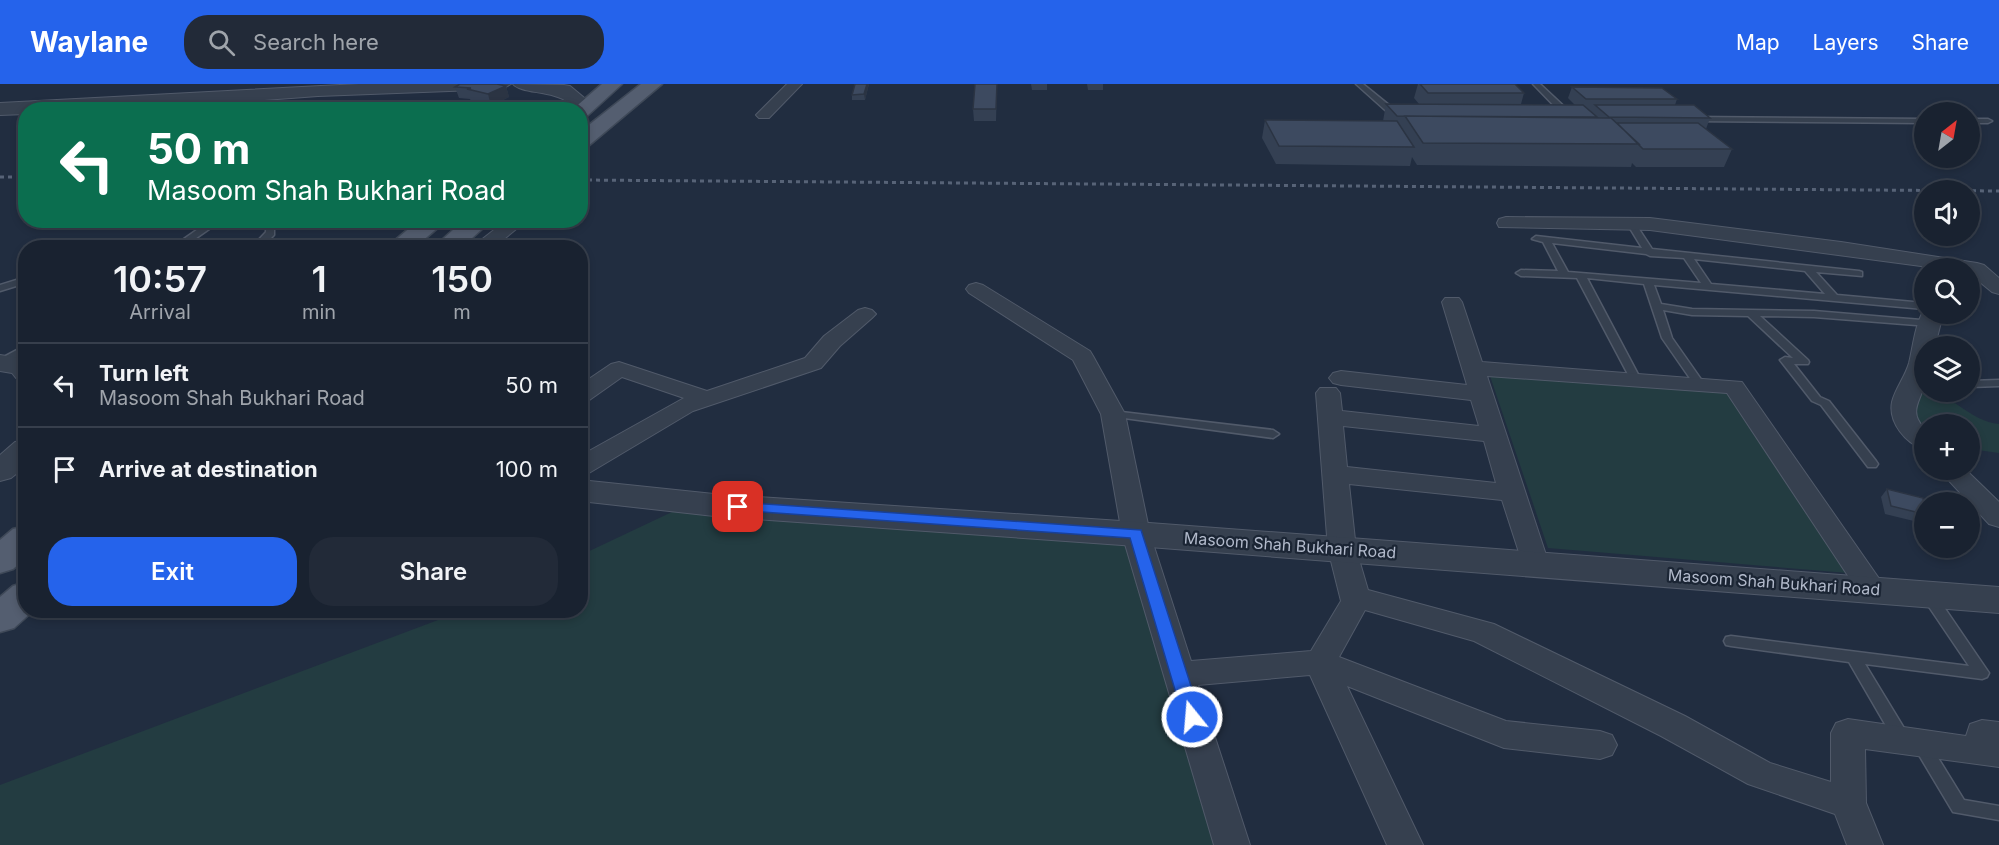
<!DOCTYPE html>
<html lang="en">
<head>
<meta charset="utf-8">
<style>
  body { margin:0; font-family:Inter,sans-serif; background:#222a38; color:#f1f3f6; height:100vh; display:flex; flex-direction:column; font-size:22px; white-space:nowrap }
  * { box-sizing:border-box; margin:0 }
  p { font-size:20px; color:#9fa4ab }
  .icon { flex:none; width:33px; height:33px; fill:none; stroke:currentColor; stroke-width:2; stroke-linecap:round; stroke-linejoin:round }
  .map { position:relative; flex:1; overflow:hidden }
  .sheet { position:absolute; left:18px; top:156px; width:570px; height:378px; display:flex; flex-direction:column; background:#192230; border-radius:24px; box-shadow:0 3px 9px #0003,0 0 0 2px #373f4c }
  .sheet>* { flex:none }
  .banner { position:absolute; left:18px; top:18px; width:570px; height:126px; border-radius:24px; box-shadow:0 3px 9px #0003,0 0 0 2px #373f4c; background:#0b6e4f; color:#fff; overflow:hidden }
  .needle { width:39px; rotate:31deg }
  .fabs { position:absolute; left:1914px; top:18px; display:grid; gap:12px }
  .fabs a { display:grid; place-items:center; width:66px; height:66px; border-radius:50%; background:#192230; box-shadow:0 3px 9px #0003,0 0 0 2px #373f4c; font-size:30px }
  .pin { position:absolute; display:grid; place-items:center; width:51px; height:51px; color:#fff; margin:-26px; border-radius:12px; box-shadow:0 3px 9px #0006 }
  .me { position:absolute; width:66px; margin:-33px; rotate:343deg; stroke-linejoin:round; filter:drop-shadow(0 0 4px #0008) }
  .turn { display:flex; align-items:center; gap:21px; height:126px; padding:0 30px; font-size:27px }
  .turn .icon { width:78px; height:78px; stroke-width:2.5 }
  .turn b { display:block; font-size:42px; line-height:51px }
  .eta { display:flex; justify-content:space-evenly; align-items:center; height:102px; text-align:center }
  .eta b { font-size:36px; font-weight:600; line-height:42px }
  .cta { display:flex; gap:12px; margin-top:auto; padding:12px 30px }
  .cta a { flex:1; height:69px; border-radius:24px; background:#2563eb; color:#fff; font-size:24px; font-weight:600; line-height:69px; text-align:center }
  .cta a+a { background:#222a38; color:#f1f3f6 }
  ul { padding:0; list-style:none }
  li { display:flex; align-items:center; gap:18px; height:84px; padding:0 30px; border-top:2px solid #373f4c }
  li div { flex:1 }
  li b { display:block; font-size:22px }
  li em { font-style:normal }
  header { display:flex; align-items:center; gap:36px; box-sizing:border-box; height:84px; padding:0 30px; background:#2563eb; color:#fff }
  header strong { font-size:28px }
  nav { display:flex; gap:33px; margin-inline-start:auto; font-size:21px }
  .search { width:420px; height:54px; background:#222a38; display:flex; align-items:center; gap:15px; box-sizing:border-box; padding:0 21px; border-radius:24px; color:#9fa4ab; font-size:22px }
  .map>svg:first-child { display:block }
  .green { fill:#233c41 }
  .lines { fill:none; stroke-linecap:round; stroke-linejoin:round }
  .service-casing { stroke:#515a6a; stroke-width:3 }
  .minor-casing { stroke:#515a6a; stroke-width:2 }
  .tertiary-casing { stroke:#515a6a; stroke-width:2 }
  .primary-casing { stroke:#3f4958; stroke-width:3 }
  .service { fill:#36404f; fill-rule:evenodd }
  .minor { fill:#36404f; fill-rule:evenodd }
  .tertiary { fill:#36404f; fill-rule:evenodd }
  .primary { fill:#545e70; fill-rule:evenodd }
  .rail { stroke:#576377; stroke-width:3; stroke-dasharray:4 4; stroke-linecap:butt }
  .wall { fill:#344053 }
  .shaded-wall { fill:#2b3443 }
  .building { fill:#3d4a60; stroke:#2b3443; stroke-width:1.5 }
  .route { fill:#2563eb; stroke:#184099; stroke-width:1.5 }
  .labels { text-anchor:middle; stroke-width:4.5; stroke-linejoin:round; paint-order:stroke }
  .street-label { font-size:16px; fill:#b2bacb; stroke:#1b2534 }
</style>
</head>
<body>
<header>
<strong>Waylane</strong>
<div class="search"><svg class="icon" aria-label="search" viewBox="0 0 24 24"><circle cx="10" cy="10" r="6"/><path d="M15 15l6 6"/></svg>Search here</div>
<nav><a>Map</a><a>Layers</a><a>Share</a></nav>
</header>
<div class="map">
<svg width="1999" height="761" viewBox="0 0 1999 761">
  <rect width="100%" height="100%" fill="#212d40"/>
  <!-- green -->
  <path class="green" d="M1489 289 1736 306 1860 490 1548 464Z
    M1916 295 1924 301V308C1951 308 1971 338 1999 340V369L1970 365V340H1924V357L1907 340Z
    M691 419 1136 450 1229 761H0V701L462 527 580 526 581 471Z"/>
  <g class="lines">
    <defs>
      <path id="service" d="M1356 0H1363L1400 30V34H1394Z
        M1533 0H1540L1570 28V32H1564Z
        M1690 33 1924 35V39L1693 37H1690Z
        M1970 35H1988L1992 37 1988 39H1970Z
        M211 136H222L182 164H171Z
        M272 136H281L274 144V151L261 164H251L266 148V144Z
        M1632 138 1635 139 1652 165 1859 187 1862 188V192L1816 188 1837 211 1924 219V225L1654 201 1661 220 1692 225 1814 227 1933 237 1934 239 1929 242 1814 233 1760 232 1808 276 1809 278 1808 280H1794L1820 313 1829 317 1876 377 1878 380 1876 383H1868L1821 321 1812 317 1780 276 1785 273 1793 274 1748 232 1692 231 1663 226 1672 254 1705 301 1700 304 1696 303 1662 254 1644 200 1587 194 1641 296 1636 299 1631 296 1577 194 1521 192 1516 189 1521 186 1558 187 1543 158 1532 155 1536 152 1642 164 1628 141ZM1552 159 1646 170 1650 172 1684 174 1701 199 1568 188ZM1694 175 1805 187 1825 210 1711 200Z
        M26 193V199L0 207V201Z
        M26 261V269L5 281 0 282V275Z
        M1999 296V302L1970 303V297Z
        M1113 327 1273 346 1279 350 1273 354 1109 332 1107 330 1109 328Z
        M1928 506 1933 507 1989 589 1987 593 1982 595 1865 580 1910 654 1908 659 1902 660 1896 659 1849 578 1731 562 1726 561 1724 557 1726 553 1731 552 1969 582 1921 511 1923 507Z
        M1921 654 1927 656 1964 716 1999 722V736L1953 728 1913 661 1915 656Z"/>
      <path id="minor" d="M787 0H802L769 34H759L756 31Z
        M1506 133 1650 134 1841 158 1977 179 1984 181 1999 194V210L1992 208 1970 190V184H1936L1650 146 1499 143 1497 139 1499 135Z
        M511 136 520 142 493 164H471L504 138Z
        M976 199 983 201 1090 267 1093 272 1125 330 1150 450 1191 577 1311 567 1341 517 1328 465 1316 309 1320 304H1336L1340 309 1342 327 1479 342 1471 316 1341 301 1333 299 1329 294 1333 289 1341 287 1467 301 1442 218 1445 214H1459L1462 218 1482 278 1742 298 1887 506 1882 513 1872 516 1862 513 1727 309 1487 292 1549 480 1545 487 1535 490 1525 487 1502 416 1349 400 1356 465 1368 506 1494 540 1685 632 1770 679 1831 698V649L1836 639 1848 635 1966 652 1970 640 1982 636 1999 638V683L1865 665 1866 719 1883 761H1847L1835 730 1748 700 1661 652 1474 557 1365 526 1339 573 1506 637 1600 647 1612 651 1617 661 1612 671 1600 675 1504 664 1347 602 1423 761H1387L1310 591 1198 601 1250 761H1214L1122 450 1101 330 1073 276 969 209 966 205 969 201ZM1343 342 1484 357 1496 399 1347 383Z
        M865 224 872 226 876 230 872 234 840 262 821 284 693 327 589 389 580 391V372L684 314 622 293 588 317 580 319V301L611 280 619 278 707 307 805 274 824 252 858 226Z
        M1924 226V230H1943L1935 262H1924C1924 274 1927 289 1924 301 1921 317 1908 327 1924 344V365C1906 360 1888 338 1892 318 1895 305 1905 293 1909 279 1913 263 1915 240 1924 226Z
        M1939 386H1966L1999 418V443L1989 440Z"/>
      <path id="tertiary" d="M359 0H511L502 5 318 12 127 26H26V30L0 31V19Z
        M513 0 564 1 570 2 588 17 586 26 580 31V26H568L569 19C553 6 521 10 513 0Z
        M0 271 26 275V296L16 294 12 289 0 287Z
        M26 356V382L11 394 0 397V371L15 358Z
        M580 396 714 410 1136 438 1999 503V529L1136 462 714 432 580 417Z"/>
      <path id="primary" d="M602 0H622L587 32 580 34V26H572Z
        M641 0H662L587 63 580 65V48Z
        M419 136H447L414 164H386Z
        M464 136H492L461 164H433Z
        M26 442V474L13 485 0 489V456L13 445Z
        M26 498V526H34L14 544 0 548V513L13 502Z"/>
    </defs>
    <!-- service casing -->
    <use href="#service" class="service-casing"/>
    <!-- minor casing -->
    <use href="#minor" class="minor-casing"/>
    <!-- tertiary casing -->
    <use href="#tertiary" class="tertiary-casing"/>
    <!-- primary casing -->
    <use href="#primary" class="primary-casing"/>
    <!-- service -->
    <use href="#service" class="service"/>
    <!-- minor -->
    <use href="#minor" class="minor"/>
    <!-- tertiary -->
    <use href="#tertiary" class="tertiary"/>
    <!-- primary -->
    <use href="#primary" class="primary"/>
    <!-- rail -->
    <path class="rail" d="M0 93H26
      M580 96 1999 107"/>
  </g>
  <!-- wall -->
  <path class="wall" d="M869 0 865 16H852V11Z
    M997 0 996 37H974L973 25Z
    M1031 0H1047V6H1032Z
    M1087 0H1103V6H1088Z
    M1418 0H1515L1524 9 1521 20 1575 21 1568 14 1572 3 1677 15 1675 21 1710 34 1706 45 1732 65 1724 83H1636L1632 79 1631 83 1417 81 1412 73 1410 82 1276 80 1262 54 1265 36 1383 37 1386 20H1419L1414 14Z
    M506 2 509 13 491 22 471 17 470 15 459 14 455 3Z
    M1887 405 1924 420V435L1922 439 1885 430 1881 413Z"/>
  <!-- shaded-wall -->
  <path class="shaded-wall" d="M867 0H869L865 16 864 10Z
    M506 2 509 13 491 22 488 10Z"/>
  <!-- building -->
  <path class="building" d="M460 0H497L506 2 488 10 467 5 471 4 455 3Z
    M855 0H867L864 10 852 11Z
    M975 0H997L996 25H973Z
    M1420 0H1515L1524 9H1428Z
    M1572 3 1662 4 1677 15H1586Z
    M1386 20 1583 21 1597 33 1397 32Z
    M1595 21H1694L1710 34 1609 33Z
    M1405 32 1611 34 1639 60 1423 59Z
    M1265 36 1397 37 1414 63 1279 62Z
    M1617 39H1698L1732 65H1643Z
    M1887 405 1923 414 1924 420V430L1891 422Z"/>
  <!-- route -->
  <path class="route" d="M738 418 1141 446 1201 633 1198 638H1186L1183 633 1130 454 733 426V420Z"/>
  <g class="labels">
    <!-- street labels -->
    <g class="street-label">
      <text transform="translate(1290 461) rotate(4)" y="6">Masoom Shah Bukhari Road</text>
      <text transform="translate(1774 498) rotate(4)" y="6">Masoom Shah Bukhari Road</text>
    </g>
  </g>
</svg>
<div class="fabs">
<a><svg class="needle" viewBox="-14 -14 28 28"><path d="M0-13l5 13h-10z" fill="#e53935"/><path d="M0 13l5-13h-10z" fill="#9fa4ab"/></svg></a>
<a><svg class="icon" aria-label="sound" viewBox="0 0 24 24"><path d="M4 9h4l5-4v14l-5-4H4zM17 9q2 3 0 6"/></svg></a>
<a><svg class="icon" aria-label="search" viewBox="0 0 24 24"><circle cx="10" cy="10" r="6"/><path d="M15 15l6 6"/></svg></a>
<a><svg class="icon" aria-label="layers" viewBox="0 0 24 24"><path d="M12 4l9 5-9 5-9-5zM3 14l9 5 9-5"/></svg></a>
<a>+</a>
<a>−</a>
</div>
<div class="pin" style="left:738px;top:423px;background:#d93025"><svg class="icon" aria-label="arrive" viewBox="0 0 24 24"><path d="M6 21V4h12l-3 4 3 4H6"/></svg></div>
<svg class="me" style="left:1192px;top:633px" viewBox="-20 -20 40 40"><circle r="17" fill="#2563eb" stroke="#fff" stroke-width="3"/><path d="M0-11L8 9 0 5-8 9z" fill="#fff"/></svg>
<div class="banner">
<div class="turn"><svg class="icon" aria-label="left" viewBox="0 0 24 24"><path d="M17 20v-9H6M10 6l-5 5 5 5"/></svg><div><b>50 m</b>Masoom Shah Bukhari Road</div></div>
</div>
<section class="sheet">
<div class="eta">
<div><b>10:57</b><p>Arrival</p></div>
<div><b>1</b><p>min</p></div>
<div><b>150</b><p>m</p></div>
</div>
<ul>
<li><svg class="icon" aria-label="left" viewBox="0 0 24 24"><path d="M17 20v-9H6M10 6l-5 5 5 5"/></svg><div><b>Turn left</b><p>Masoom Shah Bukhari Road</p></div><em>50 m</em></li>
<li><svg class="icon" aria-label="arrive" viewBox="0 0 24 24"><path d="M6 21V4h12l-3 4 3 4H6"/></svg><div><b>Arrive at destination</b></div><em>100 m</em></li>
</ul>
<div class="cta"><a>Exit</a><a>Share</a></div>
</section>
</div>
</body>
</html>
